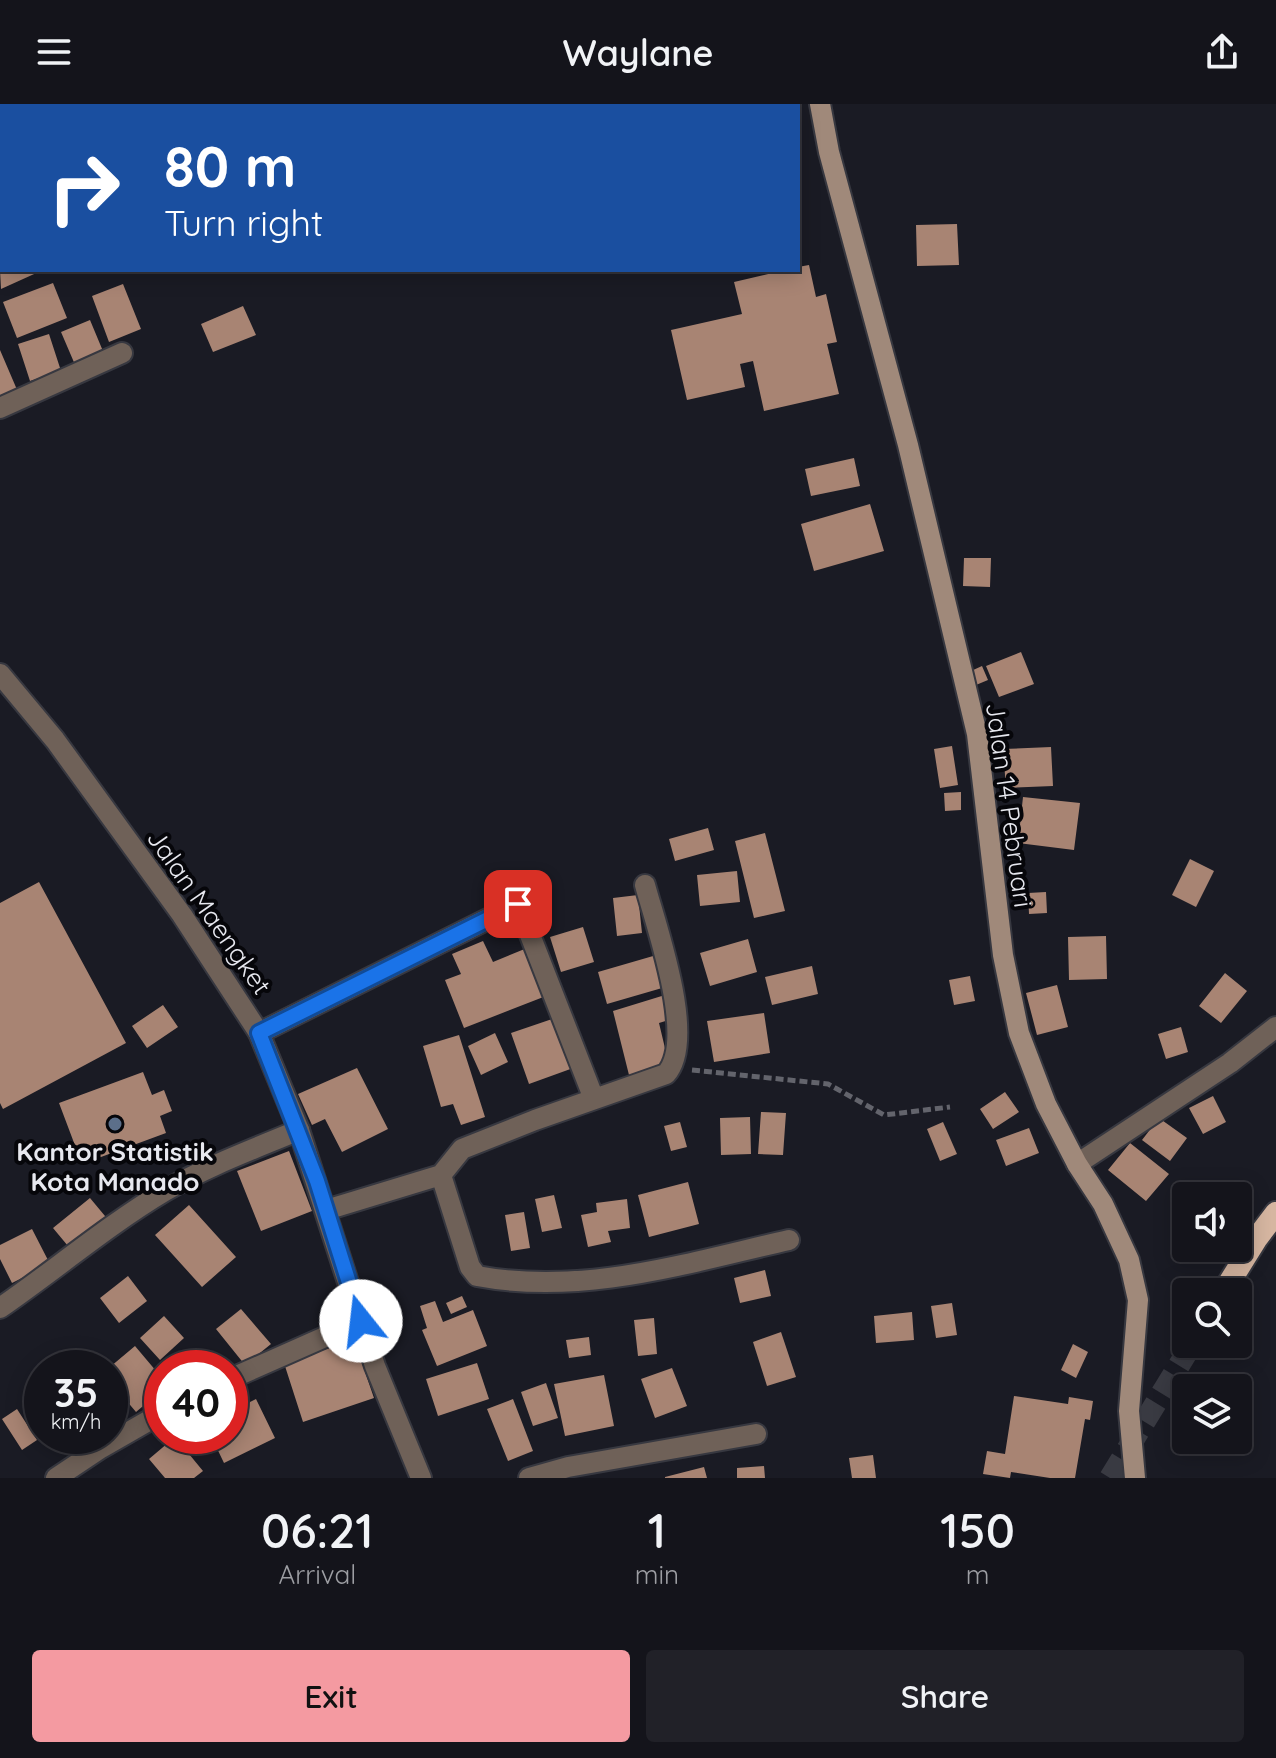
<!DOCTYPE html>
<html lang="en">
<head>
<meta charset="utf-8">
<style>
  body { margin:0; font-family:Quicksand,sans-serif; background:#212128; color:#f1f3f6; height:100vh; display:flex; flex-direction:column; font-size:30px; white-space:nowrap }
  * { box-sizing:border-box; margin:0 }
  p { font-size:26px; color:#9d9ea3 }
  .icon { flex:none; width:44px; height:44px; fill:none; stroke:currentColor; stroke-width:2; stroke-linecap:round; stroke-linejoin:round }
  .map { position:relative; height:1374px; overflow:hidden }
  .sheet { display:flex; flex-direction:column; background:#14141b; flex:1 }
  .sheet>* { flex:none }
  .hud { position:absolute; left:0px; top:0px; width:800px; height:168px; box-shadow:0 4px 20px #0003,0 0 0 2px #33333a; background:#1a4fa0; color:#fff; overflow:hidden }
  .buttons { position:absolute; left:1172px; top:1078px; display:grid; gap:16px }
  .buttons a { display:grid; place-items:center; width:80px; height:80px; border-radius:8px; background:#14141b; box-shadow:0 4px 20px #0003,0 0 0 2px #33333a; font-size:40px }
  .speed { position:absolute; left:24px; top:1246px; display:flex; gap:16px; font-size:40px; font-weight:700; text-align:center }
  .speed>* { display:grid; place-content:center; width:104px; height:104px; border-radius:50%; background:#14141b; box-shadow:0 4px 20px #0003,0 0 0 2px #33333a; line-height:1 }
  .speed small { font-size:20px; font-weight:400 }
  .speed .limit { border:12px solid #d22; background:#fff; color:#111 }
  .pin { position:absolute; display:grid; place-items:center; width:68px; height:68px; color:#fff; margin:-34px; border-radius:16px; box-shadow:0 4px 12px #0006 }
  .me { position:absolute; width:88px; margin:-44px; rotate:344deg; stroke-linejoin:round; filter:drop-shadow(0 0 6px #0008) }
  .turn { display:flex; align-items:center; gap:28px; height:168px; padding:0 32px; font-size:36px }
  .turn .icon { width:104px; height:104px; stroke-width:2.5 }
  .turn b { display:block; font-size:56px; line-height:68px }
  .eta { display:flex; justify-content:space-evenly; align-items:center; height:136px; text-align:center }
  .eta b { font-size:48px; font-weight:600; line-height:56px }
  .action { display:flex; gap:16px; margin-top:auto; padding:16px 32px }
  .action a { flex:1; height:92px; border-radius:8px; background:#f49aa1; color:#111; font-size:32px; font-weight:600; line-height:92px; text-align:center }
  .action a+a { background:#212128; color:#f1f3f6 }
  header { display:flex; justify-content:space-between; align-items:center; height:104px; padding:0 32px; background:#14141b; font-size:36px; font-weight:600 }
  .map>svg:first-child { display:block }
  .building { fill:#a88473 }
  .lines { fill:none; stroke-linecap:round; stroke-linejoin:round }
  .trunk-tunnel { stroke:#393a42; stroke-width:22; stroke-dasharray:22 11; stroke-linecap:butt }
  .minor-casing { stroke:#373840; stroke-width:24 }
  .tertiary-casing { stroke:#373840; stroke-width:24 }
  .secondary-casing { stroke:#373840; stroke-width:24 }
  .trunk-casing { stroke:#373840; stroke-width:26 }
  .path { stroke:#63646c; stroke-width:5; stroke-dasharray:8 4; stroke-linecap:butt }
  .minor { stroke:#6f6158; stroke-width:20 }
  .tertiary { stroke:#6f6158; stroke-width:20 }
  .secondary { stroke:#a0897a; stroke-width:20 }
  .trunk { stroke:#d6b6a1; stroke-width:22 }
  .route-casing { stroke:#114b97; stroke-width:20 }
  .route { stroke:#1a73e8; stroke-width:14 }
  .service-dot { fill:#5c6f8a; stroke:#06060a; stroke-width:3 }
  .labels { text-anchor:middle; stroke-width:8; stroke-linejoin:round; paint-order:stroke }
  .street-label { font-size:26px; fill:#e7e8ef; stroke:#06060a }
  .poi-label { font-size:26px; font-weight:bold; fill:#e7e8ef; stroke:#06060a }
</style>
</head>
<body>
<header><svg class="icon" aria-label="menu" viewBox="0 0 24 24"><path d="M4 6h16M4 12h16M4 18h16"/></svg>Waylane<svg class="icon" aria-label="share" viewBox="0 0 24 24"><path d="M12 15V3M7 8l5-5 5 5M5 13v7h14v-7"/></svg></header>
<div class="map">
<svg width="1276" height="1374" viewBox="0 0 1276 1374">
  <rect width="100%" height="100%" fill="#1a1b24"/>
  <!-- building -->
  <path class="building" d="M957 120 959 161 917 162 916 121Z
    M809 161 816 193 826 190 837 238 827 240 839 290 764 307 753 257 740 260 745 283 687 296 671 226 742 210 734 178 785 166H798V163Z
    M0 166H43L1 185Z
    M53 179 67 214 17 234 3 198Z
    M123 180 141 225 109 238 92 192Z
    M243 202 256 231 213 248 201 220Z
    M90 216 105 252 76 263 61 228Z
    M49 230 61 267 30 277 18 240Z
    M0 246 18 288 0 296Z
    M854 354 860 382 811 392 805 365Z
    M870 400 884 447 814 467 801 420Z
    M964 454H991L990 483 963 482Z
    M1021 548 1034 580 999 593 986 562Z
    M982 562 988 576 976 581 971 567Z
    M952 642 958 681 940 684 934 645Z
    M1051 643 1053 682 1006 684 1003 645Z
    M961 688V706L945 707 944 689Z
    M1023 693 1080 699 1074 746 1018 739Z
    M708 724 714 746 675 757 669 735Z
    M765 729 785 807 754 814 735 737Z
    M1190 755 1214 767 1196 803 1172 791Z
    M737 767 740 798 700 802 697 771Z
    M39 778 126 939 3 1005 0 999V799Z
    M1046 788 1047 809 1029 810 1028 789Z
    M638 791 642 829 617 832 613 794Z
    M583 823 594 858 561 868 550 833Z
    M1106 832 1107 875 1069 876 1068 833Z
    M748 835 757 868 710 882 700 849Z
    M483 837 493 858 527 844 546 892 464 924 445 876 461 870 452 850Z
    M660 850 669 882 607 900 598 868Z
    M812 862 818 890 772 901 765 873Z
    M1225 869 1247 887 1221 919 1199 902Z
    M970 872 975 897 954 901 949 876Z
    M1057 881 1068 923 1037 931 1026 889Z
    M665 891 672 915 659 919 669 961 629 971 613 907Z
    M163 901 178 923 147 944 132 922Z
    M764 909 770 949 714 958 707 917Z
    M558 913 576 963 529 980 511 929Z
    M1181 923 1188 948 1166 955 1158 930Z
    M495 929 508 958 481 971 468 942Z
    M459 931 485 1013 461 1021 453 1000 441 1003 423 942Z
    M357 964 388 1025 342 1048 325 1015 312 1021 298 990Z
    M143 968 152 991 164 986 172 1007 160 1012 166 1029 82 1060 59 999Z
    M1005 988 1019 1008 993 1025 980 1005Z
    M1213 992 1226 1018 1203 1030 1189 1004Z
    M761 1008 786 1009 783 1051 758 1050Z
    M750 1013 751 1050 721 1051 720 1014Z
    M1159 1014 1187 1034 1170 1057 1142 1036Z
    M680 1018 687 1043 671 1047 664 1022Z
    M943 1018 957 1050 940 1057 927 1025Z
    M1029 1024 1039 1049 1006 1062 996 1036Z
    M1130 1039 1169 1070 1146 1097 1108 1066Z
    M289 1047 312 1107 261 1127 237 1067Z
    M688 1078 699 1120 649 1133 638 1091Z
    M554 1091 562 1124 542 1128 535 1095Z
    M90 1094 110 1118 73 1148 53 1124Z
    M627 1095 630 1124 608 1127 611 1138 588 1143 581 1111 597 1108 596 1099Z
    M189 1101 236 1153 202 1183 155 1131Z
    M524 1108 530 1144 511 1147 505 1111Z
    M32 1125 50 1160 12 1179 0 1155V1141Z
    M765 1166 771 1192 740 1199 734 1174Z
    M128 1172 147 1197 119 1219 100 1194Z
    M462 1192 467 1203 451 1210 446 1199Z
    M435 1197 443 1218 473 1206 487 1242 437 1262 422 1226 427 1224 420 1202Z
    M952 1199 957 1231 936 1234 931 1202Z
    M241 1205 271 1240 245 1261 216 1225Z
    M912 1208 914 1236 876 1239 874 1212Z
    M164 1212 184 1234 160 1256 140 1234Z
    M654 1214 657 1250 638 1252 634 1216Z
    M781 1228 796 1273 767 1282 753 1238Z
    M589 1233 591 1251 569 1254 566 1236Z
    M354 1236 374 1294 303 1318 284 1259Z
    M1073 1240 1088 1248 1076 1274 1061 1266Z
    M135 1242 162 1274V1286L136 1308 110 1277V1263Z
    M477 1259 489 1295 438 1312 426 1275Z
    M672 1264 687 1302 655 1314 641 1275Z
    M604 1271 614 1322 565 1332 554 1280Z
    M546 1279 558 1314 533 1322 521 1288Z
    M1014 1292 1068 1300 1069 1293 1093 1297 1090 1316 1085 1315 1075 1374H1050L1011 1368 1010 1374 983 1370 987 1347 1005 1350Z
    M256 1295 275 1334 224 1359 211 1332H230V1308Z
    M513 1295 533 1347 508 1357 487 1305Z
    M17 1305 37 1336 22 1346 2 1315Z
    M175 1333 203 1367 194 1374H165L149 1355Z
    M873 1351 876 1374H852L849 1354Z
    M764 1362 765 1374H737V1364Z
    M704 1363 707 1374H665V1373Z"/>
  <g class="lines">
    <!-- trunk-tunnel -->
    <path class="trunk-tunnel" d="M1110 1374 1192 1240"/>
    <defs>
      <path id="minor" d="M0 139 2 138
        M0 304 122 249
        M259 929 518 800 594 995
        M1077 1060 1230 959 1276 923
        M441 1071 470 1163 477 1172C583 1192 687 1159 789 1136
        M326 1106 441 1071 462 1045 535 1016 666 970C697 936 656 822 645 781
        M0 1204C55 1166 108 1121 165 1087 207 1062 254 1045 299 1026
        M230 1275 361 1217
        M56 1374 101 1344 162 1309
        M529 1374 568 1363 756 1330"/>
      <path id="tertiary" d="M0 570 55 636 182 811 259 929 299 1026 375 1262 421 1374"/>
      <path id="secondary" d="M820 0 829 48 908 341 977 630 1003 851 1019 929 1046 1000 1077 1060 1103 1100 1129 1156 1138 1196 1129 1307 1135 1374"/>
      <path id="trunk" d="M1224 1187 1257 1134 1276 1109"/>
    </defs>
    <!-- minor casing -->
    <use href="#minor" class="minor-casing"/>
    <!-- tertiary casing -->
    <use href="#tertiary" class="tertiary-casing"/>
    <!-- secondary casing -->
    <use href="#secondary" class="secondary-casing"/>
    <!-- trunk casing -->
    <use href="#trunk" class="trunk-casing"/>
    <!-- path -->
    <path class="path" d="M692 966 828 980 884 1011 950 1003"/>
    <!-- minor -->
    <use href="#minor" class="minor"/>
    <!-- tertiary -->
    <use href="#tertiary" class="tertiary"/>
    <!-- secondary -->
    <use href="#secondary" class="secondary"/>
    <!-- trunk -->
    <use href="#trunk" class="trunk"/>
  </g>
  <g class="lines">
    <defs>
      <path id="route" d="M361 1217 317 1077 259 929 518 800"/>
    </defs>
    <!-- route casing -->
    <use href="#route" class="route-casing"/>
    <!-- route -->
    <use href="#route" class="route"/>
  </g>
  <!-- markers -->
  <circle class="service-dot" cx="115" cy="1020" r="8"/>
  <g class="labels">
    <!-- street labels -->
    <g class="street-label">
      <text transform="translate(1009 701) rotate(82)" y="9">Jalan 14 Pebruari</text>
      <text transform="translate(209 808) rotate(55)" y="9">Jalan Maengket</text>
    </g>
    <!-- poi labels -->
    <g class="poi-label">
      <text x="115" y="1057">Kantor Statistik<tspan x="115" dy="30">Kota Manado</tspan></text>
    </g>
  </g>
</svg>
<div class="buttons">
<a><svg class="icon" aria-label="sound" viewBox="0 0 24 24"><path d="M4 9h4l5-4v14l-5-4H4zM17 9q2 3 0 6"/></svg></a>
<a><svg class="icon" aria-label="search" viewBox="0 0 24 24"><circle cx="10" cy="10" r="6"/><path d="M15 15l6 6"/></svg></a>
<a><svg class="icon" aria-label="layers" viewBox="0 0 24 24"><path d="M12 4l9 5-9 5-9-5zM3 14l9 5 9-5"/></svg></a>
</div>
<div class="speed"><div>35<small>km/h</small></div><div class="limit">40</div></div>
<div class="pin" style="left:518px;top:800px;background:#d93025"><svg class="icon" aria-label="arrive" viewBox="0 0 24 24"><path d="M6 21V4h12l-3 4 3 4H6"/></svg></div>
<svg class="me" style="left:361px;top:1217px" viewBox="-20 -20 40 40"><circle r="19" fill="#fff"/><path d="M0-13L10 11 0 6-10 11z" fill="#1a73e8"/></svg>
<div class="hud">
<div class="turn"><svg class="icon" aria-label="right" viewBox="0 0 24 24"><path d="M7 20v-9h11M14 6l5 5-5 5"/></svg><div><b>80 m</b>Turn right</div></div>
</div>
</div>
<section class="sheet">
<div class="eta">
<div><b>06:21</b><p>Arrival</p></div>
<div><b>1</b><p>min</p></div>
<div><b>150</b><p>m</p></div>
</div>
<div class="action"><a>Exit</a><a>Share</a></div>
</section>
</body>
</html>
